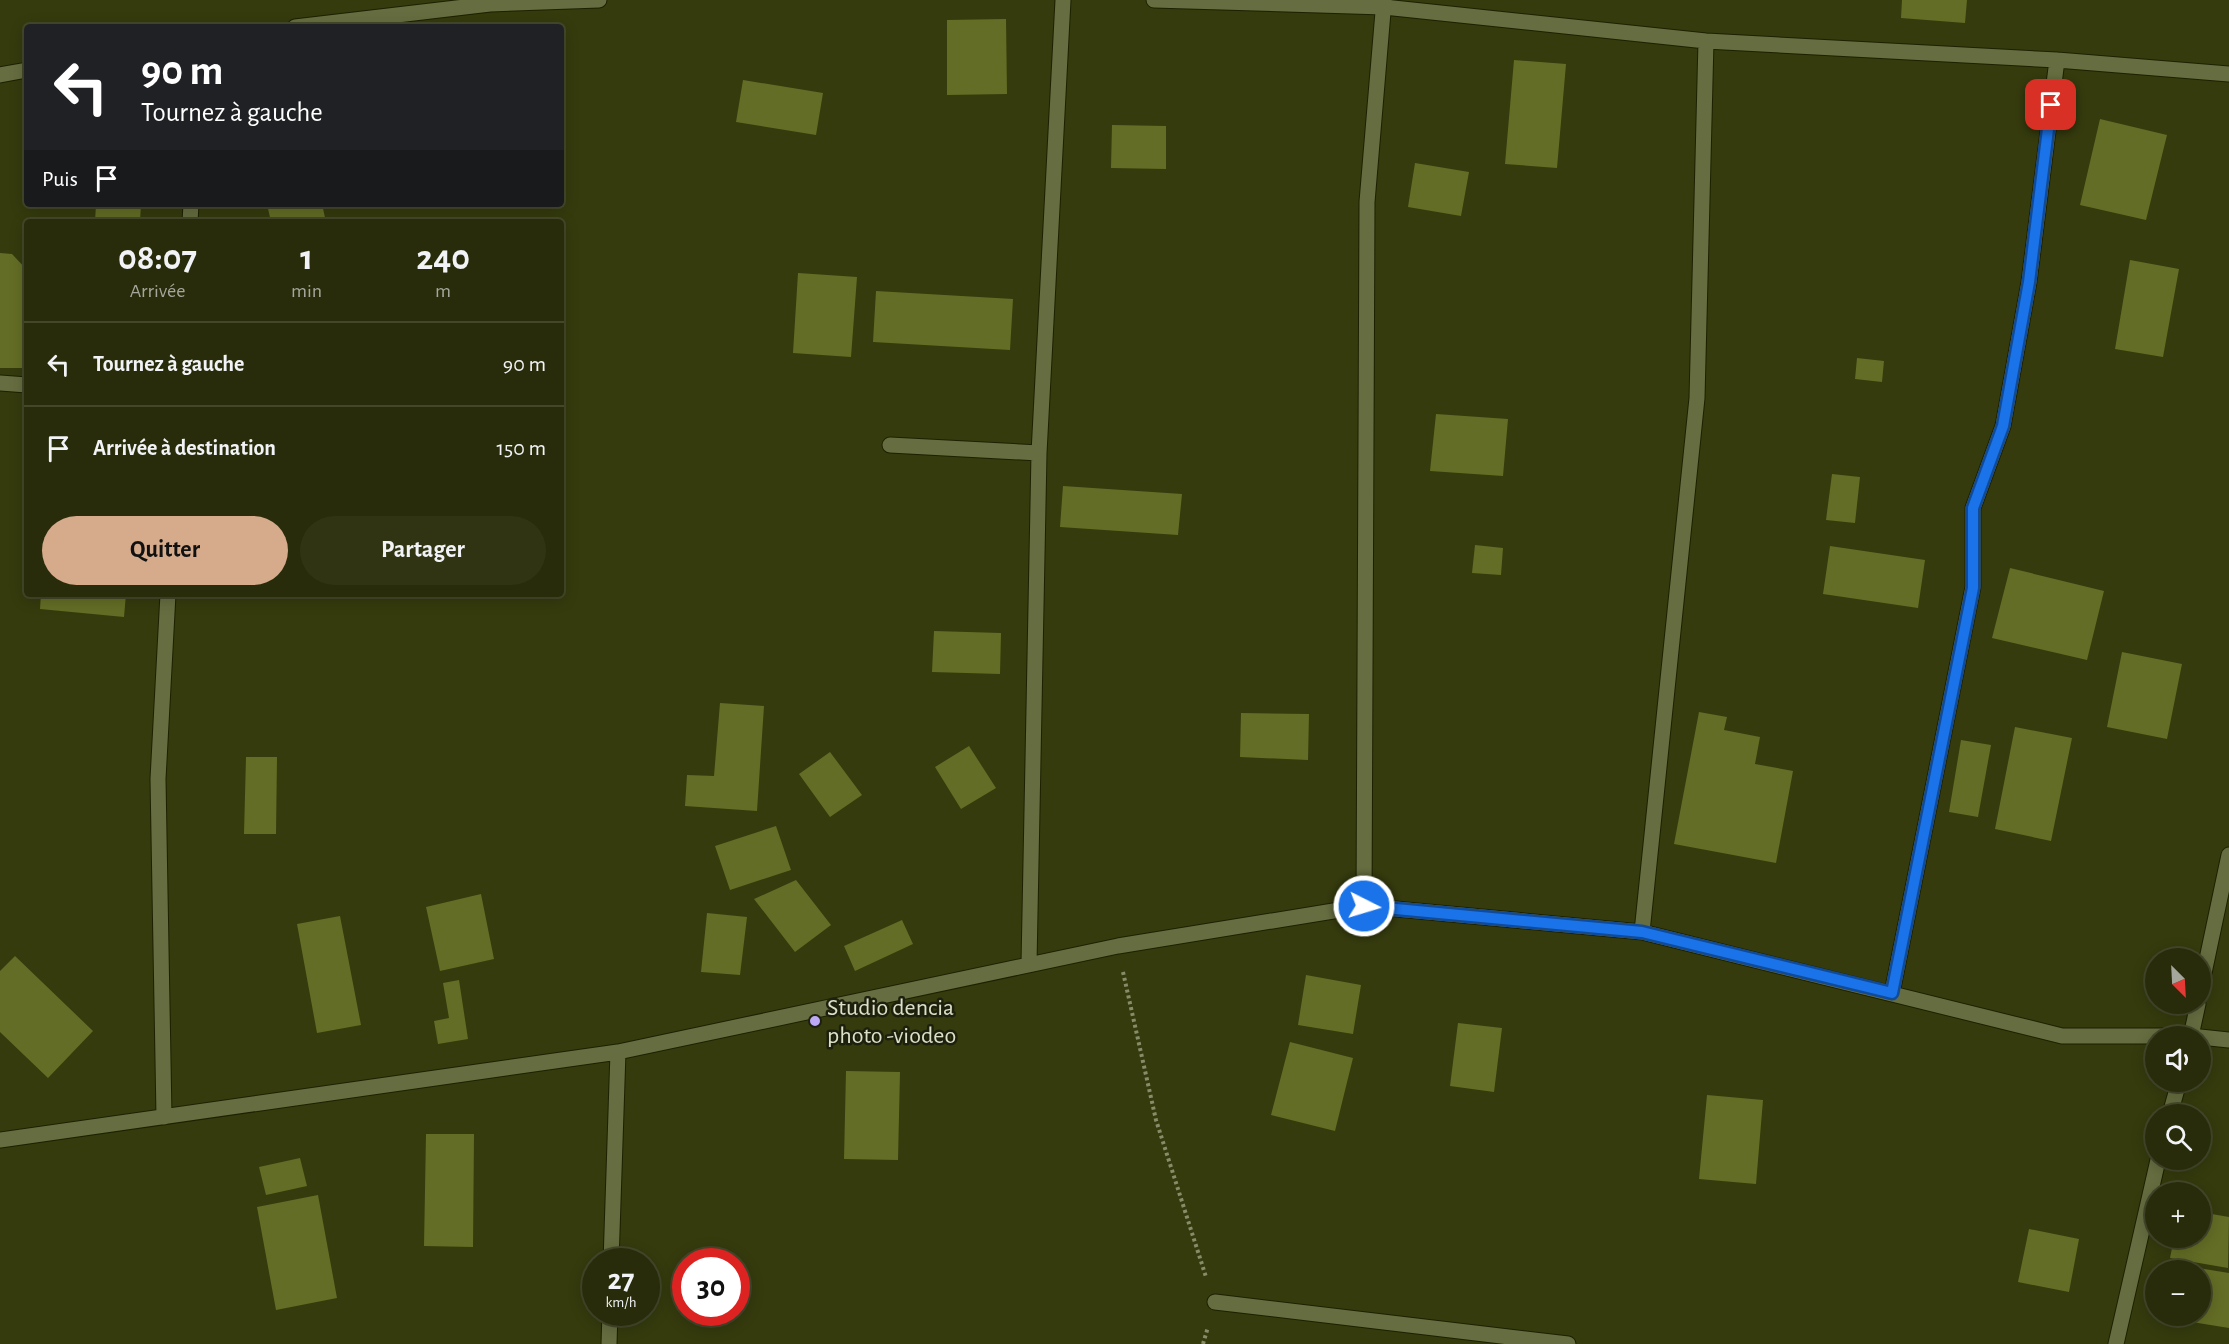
<!DOCTYPE html>
<html lang="fr">
<head>
<meta charset="utf-8">
<style>
  body { margin:0; font-family:"Alegreya Sans",sans-serif; background:#303413; color:#f1f3f6; height:100vh; display:flex; flex-direction:column; font-size:22px; white-space:nowrap }
  * { box-sizing:border-box; margin:0 }
  p { font-size:20px; color:#a5a79c }
  .icon { flex:none; width:33px; height:33px; fill:none; stroke:currentColor; stroke-width:2; stroke-linecap:round; stroke-linejoin:round }
  .map { position:relative; flex:1; overflow:hidden }
  .sheet { position:absolute; left:24px; top:219px; width:540px; height:378px; display:flex; flex-direction:column; background:#282c0a; border-radius:6px; box-shadow:0 3px 15px #0003,0 0 0 2px #44482b }
  .sheet>* { flex:none }
  .guide { position:absolute; left:24px; top:24px; width:540px; height:183px; border-radius:6px; box-shadow:0 3px 15px #0003,0 0 0 2px #44482b; background:#202124; color:#fff; overflow:hidden }
  .needle { width:39px; rotate:156deg }
  .controls { position:absolute; left:2145px; top:948px; display:grid; gap:12px }
  .controls a { display:grid; place-items:center; width:66px; height:66px; border-radius:50%; background:#282c0a; box-shadow:0 3px 15px #0003,0 0 0 2px #44482b; font-size:30px }
  .speed { position:absolute; left:582px; top:1248px; display:flex; gap:12px; font-size:30px; font-weight:700; text-align:center }
  .speed>* { display:grid; place-content:center; width:78px; height:78px; border-radius:50%; background:#282c0a; box-shadow:0 3px 15px #0003,0 0 0 2px #44482b; line-height:1 }
  .speed small { font-size:15px; font-weight:400 }
  .speed .limit { border:9px solid #d22; background:#fff; color:#111 }
  .pin { position:absolute; display:grid; place-items:center; width:51px; height:51px; color:#fff; margin:-26px; border-radius:12px; box-shadow:0 3px 9px #0006 }
  .me { position:absolute; width:66px; margin:-33px; rotate:95deg; stroke-linejoin:round; filter:drop-shadow(0 0 4px #0008) }
  .turn { display:flex; align-items:center; gap:21px; height:126px; padding:0 18px; font-size:27px }
  .turn .icon { width:78px; height:78px; stroke-width:2.5 }
  .turn b { display:block; font-size:42px; line-height:51px }
  .then { display:flex; align-items:center; height:57px; padding:0 18px; background:#0003; gap:12px; font-size:22px }
  .eta { display:flex; justify-content:space-evenly; align-items:center; height:102px; text-align:center }
  .eta b { font-size:36px; font-weight:700; line-height:42px }
  .button { display:flex; gap:12px; margin-top:auto; padding:12px 18px }
  .button a { flex:1; height:69px; border-radius:36px; background:#d6ab8b; color:#111; font-size:24px; font-weight:700; line-height:69px; text-align:center }
  .button a+a { background:#303413; color:#f1f3f6 }
  ul { padding:0; list-style:none }
  li { display:flex; align-items:center; gap:18px; height:84px; padding:0 18px; border-top:2px solid #44482b }
  li div { flex:1 }
  li b { display:block; font-size:22px }
  li em { font-style:normal }
  .map>svg:first-child { display:block }
  .building { fill:#646d25 }
  .lines { fill:none; stroke-linecap:round; stroke-linejoin:round }
  .minor-casing { stroke:#1d2101; stroke-width:17 }
  .path { stroke:#878c69; stroke-width:4; stroke-dasharray:3 3; stroke-linecap:butt }
  .minor { stroke:#666d40; stroke-width:15 }
  .route-casing { stroke:#114b97; stroke-width:15 }
  .route { stroke:#1a73e8; stroke-width:10 }
  .poi-dot { fill:#bda9f5; stroke:#1e200e; stroke-width:2 }
  .labels { text-anchor:middle; stroke-width:5; stroke-linejoin:round; paint-order:stroke }
  .poi-label { font-size:24px; fill:#dbe0c7; stroke:#1e200e; text-anchor:start }
</style>
</head>
<body>
<div class="map">
<svg width="2229" height="1344" viewBox="0 0 2229 1344">
  <rect width="100%" height="100%" fill="#353b0d"/>
  <!-- building -->
  <path class="building" d="M1902 0H1967L1965 23 1901 18Z
    M1006 19 1007 94 947 95V20Z
    M1514 60 1566 64 1557 168 1505 164Z
    M743 80 823 93 816 135 736 122Z
    M2100 119 2167 135 2146 220 2080 205Z
    M1112 125 1166 126V169L1111 168Z
    M1415 163 1469 172 1461 216 1408 207Z
    M96 204H141L140 222H95Z
    M267 204H322L326 222H271Z
    M0 253 12 254 27 270V368H0Z
    M2130 260 2179 269 2163 357 2115 349Z
    M798 273 857 277 851 357 793 353Z
    M876 291 1013 299 1010 350 873 342Z
    M1857 358 1884 361 1882 382 1855 379Z
    M1436 414 1508 419 1503 476 1430 471Z
    M1832 474 1860 477 1855 523 1826 520Z
    M1063 486 1182 494 1178 535 1060 527Z
    M1475 545 1503 548 1501 575 1472 573Z
    M1830 546 1925 560 1918 608 1823 594Z
    M2010 568 2104 591 2087 660 1992 638Z
    M41 594H126L124 617 40 609Z
    M934 631 1001 633 1000 674 932 672Z
    M2122 652 2182 664 2167 739 2107 727Z
    M720 703 764 706 757 811 685 806 687 775 714 776Z
    M1699 712 1727 717 1724 730 1760 737 1755 764 1793 771 1776 863 1674 844Z
    M1241 713 1309 714 1308 760 1240 757Z
    M2015 727 2072 738 2051 841 1995 829Z
    M1961 740 1991 745 1978 817 1949 812Z
    M969 746 996 788 961 809 935 767Z
    M830 752 862 795 830 817 799 774Z
    M246 757H277L276 834H244Z
    M776 826 791 870 730 890 715 846Z
    M796 880 831 925 795 952 754 899Z
    M481 894 494 959 440 971 426 907Z
    M707 913 747 917 740 975 701 972Z
    M340 916 361 1025 317 1033 297 924Z
    M902 920 913 944 855 971 844 946Z
    M15 956 93 1031 48 1078 0 1032V971Z
    M1306 975 1361 985 1353 1034 1298 1025Z
    M459 980 468 1039 438 1044 434 1021 449 1018 443 983Z
    M1458 1023 1502 1028 1494 1092 1450 1086Z
    M1290 1042 1353 1058 1335 1131 1271 1115Z
    M846 1071 900 1072 898 1160 844 1159Z
    M1707 1095 1763 1100 1756 1184 1699 1179Z
    M426 1134H474L473 1247 424 1246Z
    M300 1158 307 1186 266 1195 259 1167Z
    M318 1195 337 1298 276 1310 257 1207Z
    M2200 1212 2229 1217 2228 1268 2170 1258 2174 1238H2200Z
    M2029 1229 2079 1239 2069 1292 2018 1282Z
    M2167 1263 2229 1273V1328L2161 1317 2200 1316V1270H2166Z"/>
  <g class="lines">
    <defs>
      <path id="minor" d="M1154 0 1384 7 1706 41 2057 60 2229 74
        M295 27 490 4 599 0
        M0 75 27 70
        M190 222 191 204
        M0 383 27 385
        M890 445 1039 453
        M1364 906 1367 202 1384 0
        M1642 932 1697 398 1706 41
        M1029 964 1039 453 1063 0
        M2200 992 2229 855
        M1892 993 1973 587V508L2003 426 2029 282 2057 60
        M2191 1036 2198 1004
        M2200 1037 2229 1040
        M2170 1114 2179 1082
        M164 1117 158 779 168 594
        M0 1140 618 1052 1118 946 1364 906 1642 932 2062 1036H2196
        M611 1262 618 1052
        M1215 1302 1568 1344
        M609 1344 610 1312
        M2116 1344 2158 1160"/>
    </defs>
    <!-- minor casing -->
    <use href="#minor" class="minor-casing"/>
    <!-- path -->
    <path class="path" d="M1123 972 1156 1120 1206 1277
      M1203 1344 1208 1327"/>
    <!-- minor -->
    <use href="#minor" class="minor"/>
  </g>
  <g class="lines">
    <defs>
      <path id="route" d="M1364 906 1642 932 1892 993 1973 588V508L2003 426 2029 282 2051 105"/>
    </defs>
    <!-- route casing -->
    <use href="#route" class="route-casing"/>
    <!-- route -->
    <use href="#route" class="route"/>
  </g>
  <!-- markers -->
  <circle class="poi-dot" cx="815" cy="1021" r="6"/>
  <g class="labels">
    <!-- poi labels -->
    <g class="poi-label">
      <text x="827" y="1015">Studio dencia<tspan x="827" dy="28">photo -viodeo</tspan></text>
    </g>
  </g>
</svg>
<div class="controls">
<a><svg class="needle" viewBox="-14 -14 28 28"><path d="M0-13l5 13h-10z" fill="#e53935"/><path d="M0 13l5-13h-10z" fill="#a5a79c"/></svg></a>
<a><svg class="icon" aria-label="sound" viewBox="0 0 24 24"><path d="M4 9h4l5-4v14l-5-4H4zM17 9q2 3 0 6"/></svg></a>
<a><svg class="icon" aria-label="search" viewBox="0 0 24 24"><circle cx="10" cy="10" r="6"/><path d="M15 15l6 6"/></svg></a>
<a>+</a>
<a>−</a>
</div>
<div class="speed"><div>27<small>km/h</small></div><div class="limit">30</div></div>
<div class="pin" style="left:2051px;top:105px;background:#d93025"><svg class="icon" aria-label="arrive" viewBox="0 0 24 24"><path d="M6 21V4h12l-3 4 3 4H6"/></svg></div>
<svg class="me" style="left:1364px;top:906px" viewBox="-20 -20 40 40"><circle r="17" fill="#1a73e8" stroke="#fff" stroke-width="3"/><path d="M0-11L8 9 0 5-8 9z" fill="#fff"/></svg>
<div class="guide">
<div class="turn"><svg class="icon" aria-label="left" viewBox="0 0 24 24"><path d="M17 20v-9H6M10 6l-5 5 5 5"/></svg><div><b>90 m</b>Tournez à gauche</div></div>
<div class="then">Puis<svg class="icon" aria-label="arrive" viewBox="0 0 24 24"><path d="M6 21V4h12l-3 4 3 4H6"/></svg></div>
</div>
<section class="sheet">
<div class="eta">
<div><b>08:07</b><p>Arrivée</p></div>
<div><b>1</b><p>min</p></div>
<div><b>240</b><p>m</p></div>
</div>
<ul>
<li><svg class="icon" aria-label="left" viewBox="0 0 24 24"><path d="M17 20v-9H6M10 6l-5 5 5 5"/></svg><div><b>Tournez à gauche</b></div><em>90 m</em></li>
<li><svg class="icon" aria-label="arrive" viewBox="0 0 24 24"><path d="M6 21V4h12l-3 4 3 4H6"/></svg><div><b>Arrivée à destination</b></div><em>150 m</em></li>
</ul>
<div class="button"><a>Quitter</a><a>Partager</a></div>
</section>
</div>
</body>
</html>
